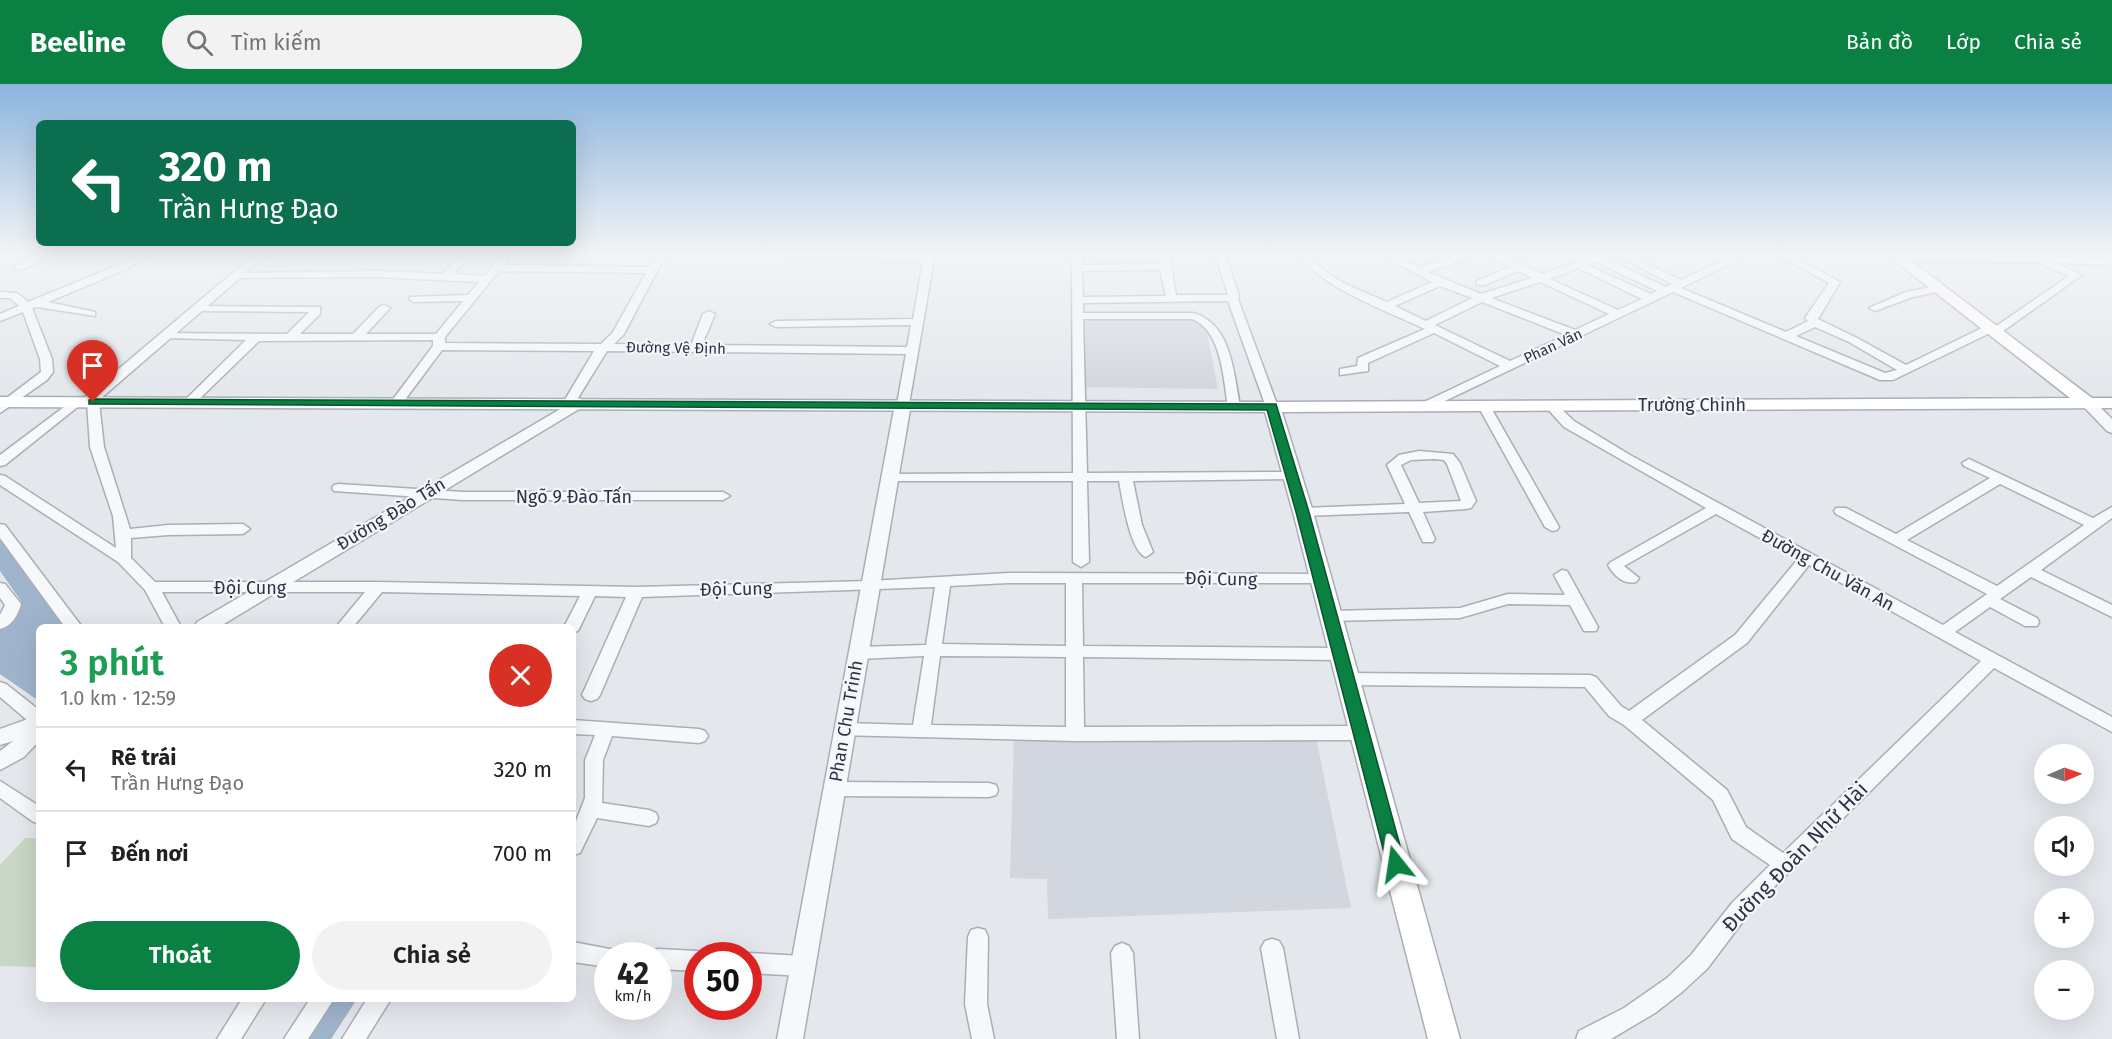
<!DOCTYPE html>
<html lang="vi">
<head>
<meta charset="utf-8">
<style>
  body { margin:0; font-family:"Fira Sans",sans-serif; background:#f2f2f2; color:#202124; height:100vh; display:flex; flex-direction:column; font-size:22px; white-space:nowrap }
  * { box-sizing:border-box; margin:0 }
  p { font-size:20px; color:#757577 }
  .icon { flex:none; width:33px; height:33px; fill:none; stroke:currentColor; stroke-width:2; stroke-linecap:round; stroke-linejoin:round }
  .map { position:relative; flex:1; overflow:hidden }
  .drawer { position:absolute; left:36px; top:540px; width:540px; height:378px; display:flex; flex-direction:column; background:#fff; border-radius:9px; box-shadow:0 6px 24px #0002 }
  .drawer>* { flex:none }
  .hud { position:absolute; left:36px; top:36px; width:540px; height:126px; border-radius:9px; box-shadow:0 6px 24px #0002; background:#0b6e4f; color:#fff; overflow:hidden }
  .needle { width:39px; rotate:88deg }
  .fabs { position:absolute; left:2034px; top:660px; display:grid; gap:12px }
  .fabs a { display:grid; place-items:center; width:60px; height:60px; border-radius:50%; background:#fff; box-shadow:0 6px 24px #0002; font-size:30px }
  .speed { position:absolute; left:594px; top:858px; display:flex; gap:12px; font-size:30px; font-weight:700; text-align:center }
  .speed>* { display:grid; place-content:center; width:78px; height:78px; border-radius:50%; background:#fff; box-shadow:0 6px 24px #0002; line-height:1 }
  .speed small { font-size:15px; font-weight:400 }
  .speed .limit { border:9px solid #d22; background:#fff; color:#111 }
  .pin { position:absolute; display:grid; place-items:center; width:51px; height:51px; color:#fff; margin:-62px -26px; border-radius:50% 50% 50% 0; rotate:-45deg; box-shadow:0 0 6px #0007 }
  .pin .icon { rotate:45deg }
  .me { position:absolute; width:66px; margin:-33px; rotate:345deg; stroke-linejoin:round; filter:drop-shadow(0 0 4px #0008) }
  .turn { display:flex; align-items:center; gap:21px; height:126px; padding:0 24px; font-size:27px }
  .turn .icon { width:78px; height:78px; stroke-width:2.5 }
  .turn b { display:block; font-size:42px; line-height:51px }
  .round { display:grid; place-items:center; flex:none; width:63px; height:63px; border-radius:32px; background:#f2f2f2 }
  .headline { display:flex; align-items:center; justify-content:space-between; height:102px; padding:0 24px }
  h1 { font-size:36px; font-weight:600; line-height:45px; color:#1e9e55 }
  .cta { display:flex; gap:12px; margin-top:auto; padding:12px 24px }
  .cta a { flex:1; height:69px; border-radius:36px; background:#0b8043; color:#fff; font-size:24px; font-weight:600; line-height:69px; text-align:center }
  .cta a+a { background:#f2f2f2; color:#202124 }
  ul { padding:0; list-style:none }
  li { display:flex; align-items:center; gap:18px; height:84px; padding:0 24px; border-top:2px solid #e0e0e0 }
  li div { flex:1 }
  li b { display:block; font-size:22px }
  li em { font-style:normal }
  header { display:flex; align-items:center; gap:36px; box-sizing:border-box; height:84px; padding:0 30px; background:#0b8043; color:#fff }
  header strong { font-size:28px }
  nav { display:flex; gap:33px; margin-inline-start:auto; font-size:21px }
  .search { width:420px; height:54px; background:#f2f2f2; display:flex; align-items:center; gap:15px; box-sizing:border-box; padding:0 21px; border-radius:33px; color:#757577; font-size:22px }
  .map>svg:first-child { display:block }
  .built { fill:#d2d6de }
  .green { fill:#c9d6c5 }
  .water { fill:#9fb4cc }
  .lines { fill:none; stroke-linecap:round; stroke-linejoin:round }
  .minor-casing { stroke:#a9aeb7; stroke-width:3 }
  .tertiary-casing { stroke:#a9aeb7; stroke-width:3 }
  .secondary-casing { stroke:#a9aeb7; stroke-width:3 }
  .minor { fill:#f7f8fa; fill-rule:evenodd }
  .tertiary { fill:#f7f8fa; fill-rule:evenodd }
  .secondary { fill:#fff; fill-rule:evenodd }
  .rail { stroke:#7d8696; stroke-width:3; stroke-dasharray:2 4.5; stroke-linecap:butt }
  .route { fill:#0b8043; stroke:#07532c; stroke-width:1.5 }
  .labels { text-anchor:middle; stroke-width:4.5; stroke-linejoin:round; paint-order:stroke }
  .far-street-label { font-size:15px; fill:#2b3445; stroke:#f4f6f9 }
  .street-label { font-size:18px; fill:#2b3445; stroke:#f4f6f9 }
  .near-street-label { font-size:21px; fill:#2b3445; stroke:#f4f6f9 }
</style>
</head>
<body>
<header>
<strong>Beeline</strong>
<div class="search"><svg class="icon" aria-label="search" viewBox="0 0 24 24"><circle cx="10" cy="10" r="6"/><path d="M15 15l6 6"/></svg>Tìm kiếm</div>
<nav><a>Bản đồ</a><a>Lớp</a><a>Chia sẻ</a></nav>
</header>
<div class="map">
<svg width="2112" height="955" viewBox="0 0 2112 955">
  <rect width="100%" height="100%" fill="#e4e7ec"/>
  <!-- built -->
  <path class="built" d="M1193 233 1205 240 1218 305 1082 303 1081 234Z
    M1014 653 1316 654 1351 824 1048 835 1047 795 1010 794Z"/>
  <!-- green -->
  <path class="green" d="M25 754H39V883L0 882V781Z"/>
  <!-- water -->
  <path class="water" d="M0 452 69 543H39V617L0 590V545L21 524V517L0 487Z
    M330 915H357L331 955H301Z"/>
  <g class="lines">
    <defs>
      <path id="minor" d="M41 170H55L21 186 12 184Z
        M135 170H147L129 184 48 218 95 228V232L37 223 32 224 52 275 53 288 47 296 0 329V319L41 288 40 275 23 228 0 237V230L19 222 10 214H0V208L17 209 28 218 121 180Z
        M460 170H471L454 190 485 192 500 173 504 172 509 175 505 181 649 183 656 170H666L624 250 614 260 691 261 703 230 709 227 715 230 702 261 907 263 911 241 776 243 770 240 776 237 913 235 923 178 787 173 782 170H935L909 320 903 324 897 320 906 270 607 267 573 322 569 323 563 319 594 267 442 266 401 321H393L391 318 433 262V256L259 257 192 322 188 323 182 319 246 256 165 254 159 251 161 249 287 250 309 228 198 227 192 224 194 222 320 223V230L300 250H353L380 222 384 221 390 224 366 250H436L463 217 414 218 409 215 410 213 468 211 479 198 377 193 236 194 232 193V189L377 187 443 190ZM499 187 646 189 613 248 601 260 445 259V253Z
        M1072 170H1082V181L1160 180 1159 170H1169L1176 211H1228L1215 170H1225L1239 212 1238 215 1278 323 1272 327 1266 323 1228 217 1083 219V229H1193C1231 239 1234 289 1240 322L1234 326 1228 322C1223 294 1222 247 1192 235H1083L1087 389 1291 388 1296 389 1298 392 1296 395 1133 397 1142 441 1153 468 1146 473C1130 468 1122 413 1119 397H1087L1089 478 1081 483 1073 478V397H884L882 394 889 390 1073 389ZM1160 186 1166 212 1083 213 1082 187Z
        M1300 170H1310C1324 195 1361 206 1387 218L1432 198 1386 174V170H1394L1420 183 1462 170H1477L1428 188 1481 210 1532 194 1518 187 1485 201H1477V197L1509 183 1485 170H1498L1542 190 1598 170H1613L1605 174 1666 203 1672 200 1614 170H1627L1681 196 1736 170H1749L1681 204 1786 248 1808 237 1805 234 1829 199 1776 170H1789L1840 198 1818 235 1857 254 1906 281 1986 242 1995 243 2069 192 2045 182V179L1897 176 1893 175V171L1968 170 2112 175V181L2056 179 2082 191 1999 250 1990 249 1893 296H1880L1673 208 1426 326 1422 325 1420 322 1422 319 1500 282 1434 249 1368 279V287L1340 291V285L1357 282 1358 274 1425 245C1390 228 1318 203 1300 170ZM1596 178 1657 207 1651 210 1587 181ZM1578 184 1642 215 1618 226 1550 195ZM1540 198 1609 230 1575 246 1491 214ZM1440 202 1472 214 1426 237 1395 222ZM1482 218 1566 251 1510 277 1435 241ZM1815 243 1849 258 1897 286 1885 289 1796 252Z
        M1937 202 1942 205 1941 207 1913 213 1875 227 1869 224 1906 208Z
        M76 314 80 315 82 318 80 321 5 381 0 382V371Z
        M93 314 99 318 104 363 130 445 168 441 243 440 250 445 243 450 168 451 131 454V474L155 498H378L636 503 870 497 1008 489 1320 490 1325 491 1328 495 1325 499H1082L1083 562 1339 564 1345 566 1347 570 1345 574 1339 576 1083 573 1084 643 1361 642 1367 644 1370 649 1367 654 1361 656 1075 657 838 651 835 646 838 641 844 639 913 641 924 572 858 575 852 573 850 569 852 565 858 563 926 561 935 503 642 513 600 611 597 615 591 617 585 615 582 611 626 513 595 512 578 547 573 548V543H564L580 512 382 508 353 543H336L365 508H162L181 543H165L145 506 118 478 0 401V391L5 392 116 464 113 432 90 363 87 318ZM1008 499H1066V562L942 560 950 502ZM940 572 1066 573V643L931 641Z
        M1550 317 1554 318 1574 337 1630 371 1943 541 1987 510 1836 430 1834 427 1836 424H1846L1896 450 1990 394 1964 382 1962 379 1969 375 2093 434 2112 423V434L2041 486 2112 521V533L2031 493 2000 515 2037 534 2039 538 2037 542H2025L1990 523 1955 548 2112 633V648L1994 584 1753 824 1707 885 1682 908 1655 929 1611 955H1576L1579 947 1624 924 1667 894 1691 871 1732 819 1770 781 1732 755 1713 716 1624 641 1609 632 1585 603 1346 601 1340 599 1338 595 1340 591 1346 589 1590 591 1596 593 1621 622 1629 627 1735 551 1798 475 1716 430 1624 482 1639 494 1636 498C1624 501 1614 492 1608 481L1611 478 1706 424 1564 343 1544 321ZM2000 400 2084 441 1997 502 1907 456ZM1809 481 1981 577 1783 769 1746 743 1727 706 1642 636 1747 559Z
        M1484 318 1490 322 1559 443 1557 446 1552 447 1545 443 1478 322Z
        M1419 367 1453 370 1460 379 1476 417 1471 424 1466 425 1423 428 1435 455 1433 458H1423L1409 428 1303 432 1296 428 1303 424 1405 420 1387 381 1399 371ZM1435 375 1444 376 1447 380 1461 417 1419 419 1401 381 1411 376Z
        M339 400 463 408H723L730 412 723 416H463L334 407 332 404 334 401Z
        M0 440 5 441 82 543H65L0 454Z
        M1562 486 1567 487 1598 543 1596 547H1584L1570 521 1508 520 1460 534 1329 537 1323 536 1321 532 1323 528 1329 527 1460 524 1508 510 1565 511 1554 491Z
        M0 499 5 500 21 520C18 531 12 542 0 545V531L5 521 0 514Z
        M0 598 6 600 39 626V643L33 641 0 613Z
        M573 636 699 645 705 647 708 652 705 657 699 659 612 652 603 676 602 719 649 726 656 729 658 734 656 739 649 742 597 734 580 769 573 771V745L585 714V676L595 651 573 650Z
        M0 697 39 722V740L32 737 0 714Z
        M834 698 989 699 996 701 998 706 996 711 989 713 834 712 827 710 825 705 827 700Z
        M978 844 985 846 988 853 987 920 994 955H972L965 920 968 853 971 846Z
        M1272 855 1279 857 1283 864 1299 955H1277L1261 864 1265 857Z
        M573 858 615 866 618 872H608V883L573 878Z
        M1122 859 1129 862 1133 869 1139 955H1117L1111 869 1115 862Z
        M658 865 698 867 706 872H698V887L658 885V872H649L651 868Z
        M748 869 803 872 811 875 814 882 811 889 803 892 748 889V872H742Z
        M242 915H266L241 955H217Z
        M310 915H334L308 955H284Z
        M367 915H391L366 955H342Z"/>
      <path id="tertiary" d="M255 170H268L93 321H83L80 318 83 315Z
        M579 314 587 319 584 322 219 543H194L197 538Z
        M2088 314 2093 316 2112 335V349L2107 347 2083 322 2080 319Z
        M903 315 911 320 803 955H777L895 320Z
        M39 631V657L24 673 0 686V667L13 657 0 661V645Z"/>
      <path id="secondary" d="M1886 170H1902L2092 314H2112V324L1282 328 1313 428 1460 955H1428L1293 428 1265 328 0 323V313L1272 318 2070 314Z"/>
    </defs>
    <!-- minor casing -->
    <use href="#minor" class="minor-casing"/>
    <!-- tertiary casing -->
    <use href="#tertiary" class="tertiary-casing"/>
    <!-- secondary casing -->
    <use href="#secondary" class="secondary-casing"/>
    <!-- minor -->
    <use href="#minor" class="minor"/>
    <!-- tertiary -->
    <use href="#tertiary" class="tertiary"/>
    <!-- secondary -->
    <use href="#secondary" class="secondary"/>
    <!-- rail -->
    <path class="rail" d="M1998 170 2112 174"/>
  </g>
  <!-- sky -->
  <linearGradient id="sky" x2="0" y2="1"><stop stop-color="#8bb4dd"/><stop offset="0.56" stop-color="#f3f4f6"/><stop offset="1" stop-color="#f3f4f6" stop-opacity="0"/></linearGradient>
  <rect width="2112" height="304" fill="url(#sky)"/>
  <!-- route -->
  <path class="route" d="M93 315 1276 320 1309 428 1405 780 1403 786 1396 788 1390 786 1387 780 1296 428 1267 326 89 320V316Z"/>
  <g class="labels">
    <!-- far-street labels -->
    <g class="far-street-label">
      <text transform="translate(1553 262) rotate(-25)" y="5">Phan Vân</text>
      <text transform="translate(676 264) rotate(1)" y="5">Đường Vệ Định</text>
    </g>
    <!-- street labels -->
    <g class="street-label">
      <text x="1692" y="327">Trường Chinh</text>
      <text x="574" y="419">Ngõ 9 Đào Tấn</text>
      <text transform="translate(391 430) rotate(-31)" y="6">Đường Đào Tấn</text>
      <text transform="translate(1828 486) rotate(29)" y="6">Đường Chu Văn An</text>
      <text transform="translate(1221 495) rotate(1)" y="6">Đội Cung</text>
      <text x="250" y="510">Đội Cung</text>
      <text transform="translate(736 505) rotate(-1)" y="6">Đội Cung</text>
      <text transform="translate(846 637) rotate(-80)" y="6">Phan Chu Trinh</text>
    </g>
    <!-- near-street labels -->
    <g class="near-street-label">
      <text transform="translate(1795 773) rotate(-46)" y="7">Đường Đoàn Nhữ Hài</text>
    </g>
  </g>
</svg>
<div class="fabs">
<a><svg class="needle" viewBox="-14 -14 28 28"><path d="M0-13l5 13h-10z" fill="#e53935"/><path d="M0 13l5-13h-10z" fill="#757577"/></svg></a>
<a><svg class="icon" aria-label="sound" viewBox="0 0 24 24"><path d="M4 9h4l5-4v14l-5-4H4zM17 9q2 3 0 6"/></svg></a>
<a>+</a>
<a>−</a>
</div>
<div class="speed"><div>42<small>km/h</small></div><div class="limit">50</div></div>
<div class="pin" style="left:93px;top:318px;background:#d93025"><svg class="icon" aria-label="arrive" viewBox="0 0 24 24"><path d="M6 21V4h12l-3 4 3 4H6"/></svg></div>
<svg class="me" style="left:1396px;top:780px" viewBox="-20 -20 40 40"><path d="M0-17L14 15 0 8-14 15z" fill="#0b8043" stroke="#fff" stroke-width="4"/></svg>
<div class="hud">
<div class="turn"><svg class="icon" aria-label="left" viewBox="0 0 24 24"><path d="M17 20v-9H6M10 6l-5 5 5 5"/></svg><div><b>320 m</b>Trần Hưng Đạo</div></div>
</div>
<section class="drawer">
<div class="headline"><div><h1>3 phút</h1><p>1.0 km · 12:59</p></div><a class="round" style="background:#d93025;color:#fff"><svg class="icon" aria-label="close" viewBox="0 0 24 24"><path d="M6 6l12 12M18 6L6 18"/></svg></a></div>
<ul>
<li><svg class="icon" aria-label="left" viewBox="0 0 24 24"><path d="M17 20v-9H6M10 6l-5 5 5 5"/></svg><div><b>Rẽ trái</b><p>Trần Hưng Đạo</p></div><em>320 m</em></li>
<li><svg class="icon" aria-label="arrive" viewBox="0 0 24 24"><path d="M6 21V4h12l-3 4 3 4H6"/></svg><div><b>Đến nơi</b></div><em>700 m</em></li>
</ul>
<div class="cta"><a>Thoát</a><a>Chia sẻ</a></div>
</section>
</div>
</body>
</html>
